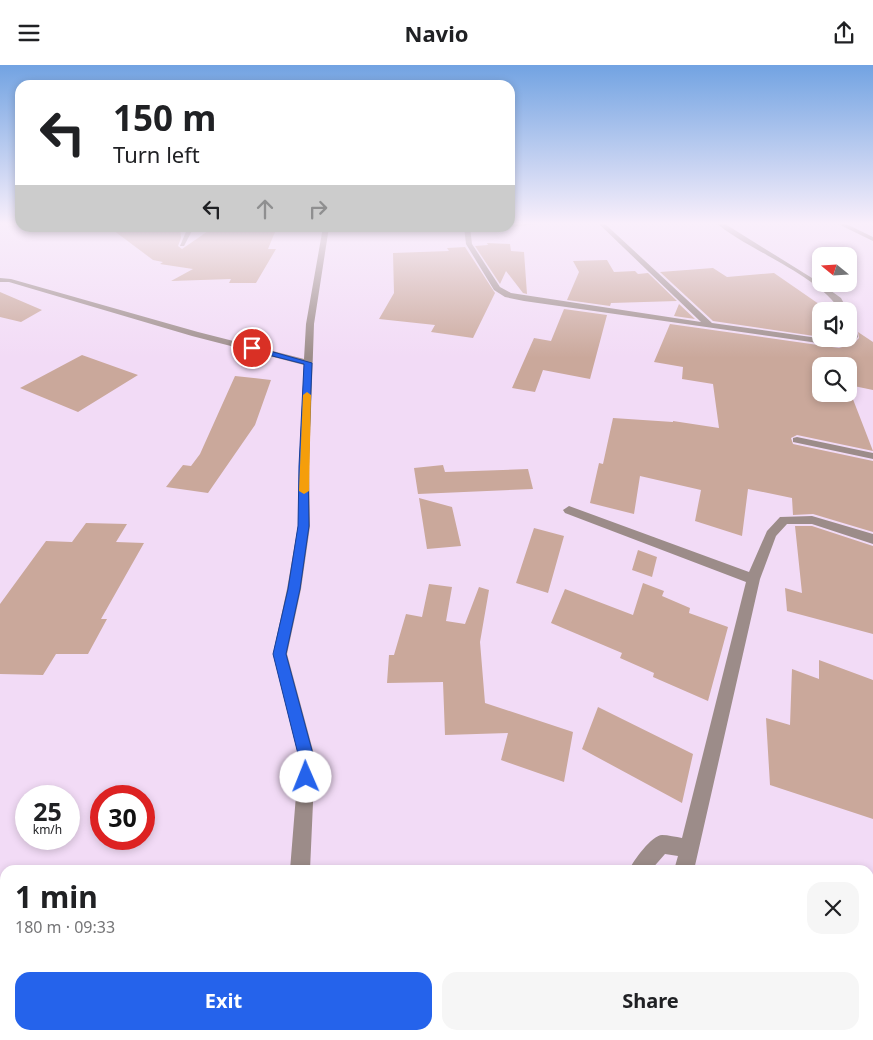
<!DOCTYPE html>
<html lang="en">
<head>
<meta charset="utf-8">
<style>
  body { margin:0; font-family:"Noto Sans",sans-serif; background:#f6f6f6; color:#202124; height:100vh; display:flex; flex-direction:column; font-size:19px; white-space:nowrap }
  * { box-sizing:border-box; margin:0 }
  p { font-size:16px; color:#757577 }
  .icon { flex:none; width:28px; height:28px; fill:none; stroke:currentColor; stroke-width:2; stroke-linecap:round; stroke-linejoin:round }
  .map { position:relative; flex:1; overflow:hidden }
  .sheet { position:absolute; left:0px; top:800px; width:874px; height:175px; display:flex; flex-direction:column; background:#fff; border-radius:15px 15px 0 0; box-shadow:0 2px 8px #0003 }
  .sheet>* { flex:none }
  .guide { position:absolute; left:15px; top:15px; width:500px; height:152px; border-radius:15px; box-shadow:0 2px 8px #0003; background:#fff; color:#202124; overflow:hidden }
  .needle { width:32px; rotate:288deg }
  .controls { position:absolute; left:812px; top:182px; display:grid; gap:10px }
  .controls a { display:grid; place-items:center; width:45px; height:45px; border-radius:10px; background:#fff; box-shadow:0 2px 8px #0003; font-size:25px }
  .speed { position:absolute; left:15px; top:720px; display:flex; gap:10px; font-size:25px; font-weight:700; text-align:center }
  .speed>* { display:grid; place-content:center; width:65px; height:65px; border-radius:50%; background:#fff; box-shadow:0 2px 8px #0003; line-height:1 }
  .speed small { font-size:12px; font-weight:400 }
  .speed .limit { border:8px solid #d22; background:#fff; color:#111 }
  .pin { position:absolute; display:grid; place-items:center; width:42px; height:42px; color:#fff; margin:-21px; border:2px solid #fff; border-radius:50%; box-shadow:0 1px 5px #0007 }
  .me { position:absolute; width:55px; margin:-28px; rotate:359deg; stroke-linejoin:round; filter:drop-shadow(0 0 4px #0008) }
  .turn { display:flex; align-items:center; gap:18px; height:105px; padding:0 15px; font-size:22px }
  .turn .icon { width:65px; height:65px; stroke-width:2.5 }
  .turn b { display:block; font-size:35px; line-height:42px }
  .lanes { display:flex; align-items:center; height:48px; padding:0 15px; background:#0003; justify-content:center; gap:25px; direction:ltr }
  .lanes .off { opacity:.35 }
  .round { display:grid; place-items:center; flex:none; width:52px; height:52px; border-radius:15px; background:#f6f6f6 }
  .headline { display:flex; align-items:center; justify-content:space-between; height:85px; padding:0 15px }
  h1 { font-size:30px; font-weight:700; line-height:38px }
  .primary-button { display:flex; gap:10px; margin-top:auto; padding:10px 15px }
  .primary-button a { flex:1; height:58px; border-radius:15px; background:#2563eb; color:#fff; font-size:20px; font-weight:700; line-height:58px; text-align:center }
  .primary-button a+a { background:#f6f6f6; color:#202124 }
  header { display:flex; justify-content:space-between; align-items:center; height:65px; padding:0 15px; background:#fff; font-size:22px; font-weight:700 }
  .map>svg:first-child { display:block }
  .building { fill:#caa89b }
  .lines { fill:none; stroke-linecap:round; stroke-linejoin:round }
  .minor { fill:#9c8c89; fill-rule:evenodd }
  .route { fill:#2563eb; stroke:#184099 }
  .slow { fill:#f59e0b }
</style>
</head>
<body>
<header><svg class="icon" aria-label="menu" viewBox="0 0 24 24"><path d="M4 6h16M4 12h16M4 18h16"/></svg>Navio<svg class="icon" aria-label="share" viewBox="0 0 24 24"><path d="M12 15V3M7 8l5-5 5 5M5 13v7h14v-7"/></svg></header>
<div class="map">
<svg width="873" height="975" viewBox="0 0 873 975">
  <rect width="100%" height="100%" fill="#f2dbf6"/>
  <!-- building -->
  <path class="building" d="M109 162H180L181 173 178 181 182 184 214 162H277L268 184H276L256 218H229L231 214 171 216 193 204 160 199 163 197 153 195Z
    M487 178 510 179 511 186 524 187 527 229 523 228 506 206 500 219 475 181 488 180Z
    M465 182 495 228 473 273 431 267 435 260 379 254 394 228 393 188 449 186 447 183Z
    M607 195 614 207 635 206 638 209 648 208 677 236 611 238 610 241 567 235 579 207 573 196Z
    M713 203 727 212 774 208 829 246H821V272L713 256 660 207Z
    M0 227 42 245 21 257 0 252Z
    M679 239 695 254 674 251Z
    M564 244 607 250 590 314 543 305 535 327 512 323 534 273 551 276Z
    M670 259 839 283 853 279 859 273 858 267 873 277V325L849 320V301H821V329H849V324L873 386 797 370 791 373 793 379 873 396V467L813 449 793 450 792 433 748 424 742 471 695 456 701 425 640 411 634 449 590 438 599 398 603 399 613 353 673 357V356L719 363 713 319 682 314 683 302 654 297Z
    M82 290 138 310 78 347 20 323Z
    M235 311 271 315 255 360 208 428 166 422 183 400 191 401 200 389Z
    M443 400 445 407 528 404 533 424 418 429 414 403Z
    M419 433 452 442 461 481 427 484Z
    M86 458 127 459 116 477 144 478 101 554H107L88 589H56L43 610 0 609V539L46 476 72 477Z
    M795 461H812L873 481V569L787 546 785 523 802 528Z
    M534 463 564 471 548 528 516 518Z
    M638 485 657 492 652 512 632 505Z
    M643 518 664 526 662 531 690 543 689 548 728 562 708 636 653 612 654 608 620 593 622 588 551 558 565 524 633 550Z
    M429 519 452 522 446 556 465 559 479 522 489 525 480 577 485 638 573 667 564 717 501 695 508 668 445 670 443 617 387 618 389 590H394L406 549 422 552Z
    M819 595 873 615V754L770 720 766 653 790 660 792 604 819 614Z
    M598 642 693 689 682 738 582 684Z"/>
  <g class="lines">
    <!-- minor -->
    <path class="minor" d="M527 157H553L510 162V158Z
      M597 157H603L712 258 839 276 849 274V254L853 256 858 272 852 278 839 281 524 236 505 232 494 225 466 179 464 162H470L472 179 500 222 511 228 701 257Z
      M715 157H722L820 218 841 233 848 246H840C821 211 747 185 715 157Z
      M834 157H842L873 172V176Z
      M188 162H194L184 181H180Z
      M323 162H329L314 259 309 401 310 461 301 524 287 589 315 693 310 805H290L299 693 273 589 287 524 298 461 299 401 304 300 192 271 9 217H0V213L11 214 198 267 304 294 306 259Z
      M797 372 873 388V394L793 377V373Z
      M569 441 749 507 767 466 780 452 812 451 873 469V479L812 459H787L776 471 760 514 694 805H674L678 791 665 789 651 805H629C633 796 652 770 662 770 668 770 676 772 682 773L746 517 565 448 563 445Z
      M277 970H299V975H277Z
      M640 970H662L661 975H639Z"/>
  </g>
  <!-- sky -->
  <linearGradient id="sky" x2="0" y2="1"><stop stop-color="#72a3e2"/><stop offset="0.54" stop-color="#f9effb"/><stop offset="1" stop-color="#f9effb" stop-opacity="0"/></linearGradient>
  <rect width="873" height="293" fill="url(#sky)"/>
  <!-- route -->
  <path class="route" d="M252 281 312 298 308 401 309 461 300 524 286 589 314 693V712L311 717 306 719 300 717 298 712 299 693 273 589 288 524 298 461 299 401 304 299 249 285 248 283Z"/>
  <!-- slow -->
  <path class="slow" d="M307 327 311 330 309 426 304 429 299 426 303 330Z"/>
</svg>
<div class="controls">
<a><svg class="needle" viewBox="-14 -14 28 28"><path d="M0-13l5 13h-10z" fill="#e53935"/><path d="M0 13l5-13h-10z" fill="#757577"/></svg></a>
<a><svg class="icon" aria-label="sound" viewBox="0 0 24 24"><path d="M4 9h4l5-4v14l-5-4H4zM17 9q2 3 0 6"/></svg></a>
<a><svg class="icon" aria-label="search" viewBox="0 0 24 24"><circle cx="10" cy="10" r="6"/><path d="M15 15l6 6"/></svg></a>
</div>
<div class="speed"><div>25<small>km/h</small></div><div class="limit">30</div></div>
<div class="pin" style="left:252px;top:283px;background:#d93025"><svg class="icon" aria-label="arrive" viewBox="0 0 24 24"><path d="M6 21V4h12l-3 4 3 4H6"/></svg></div>
<svg class="me" style="left:306px;top:712px" viewBox="-20 -20 40 40"><circle r="19" fill="#fff"/><path d="M0-13L10 11 0 6-10 11z" fill="#2563eb"/></svg>
<div class="guide">
<div class="turn"><svg class="icon" aria-label="left" viewBox="0 0 24 24"><path d="M17 20v-9H6M10 6l-5 5 5 5"/></svg><div><b>150 m</b>Turn left</div></div>
<div class="lanes"><svg class="icon" aria-label="left" viewBox="0 0 24 24"><path d="M17 20v-9H6M10 6l-5 5 5 5"/></svg><svg class="icon off" aria-label="ahead" viewBox="0 0 24 24"><path d="M12 20V5M6 11l6-6 6 6"/></svg><svg class="icon off" aria-label="right" viewBox="0 0 24 24"><path d="M7 20v-9h11M14 6l5 5-5 5"/></svg></div>
</div>
<section class="sheet">
<div class="headline"><div><h1>1 min</h1><p>180 m · 09:33</p></div><a class="round"><svg class="icon" aria-label="close" viewBox="0 0 24 24"><path d="M6 6l12 12M18 6L6 18"/></svg></a></div>
<div class="primary-button"><a>Exit</a><a>Share</a></div>
</section>
</div>
</body>
</html>
